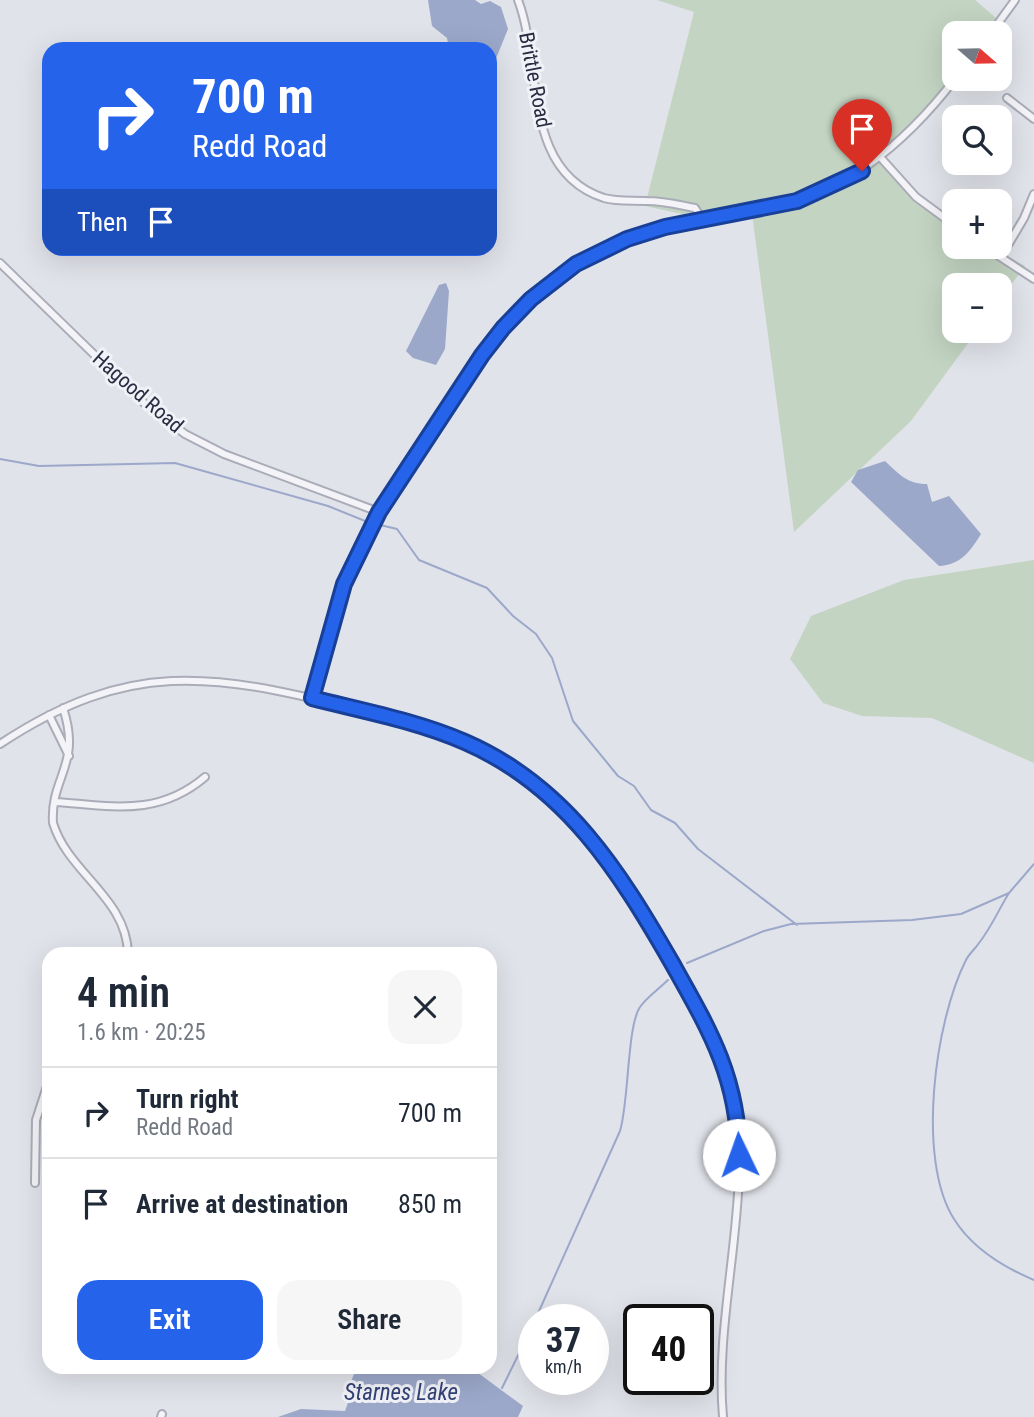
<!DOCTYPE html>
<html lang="en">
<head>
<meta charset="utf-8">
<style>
  body { margin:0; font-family:"Roboto Condensed",sans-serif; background:#f6f6f7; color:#1f2937; height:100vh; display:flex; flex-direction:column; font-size:26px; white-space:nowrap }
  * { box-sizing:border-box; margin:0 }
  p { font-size:23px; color:#747a83 }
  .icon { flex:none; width:38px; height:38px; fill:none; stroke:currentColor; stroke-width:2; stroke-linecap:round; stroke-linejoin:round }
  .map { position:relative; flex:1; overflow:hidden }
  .drawer { position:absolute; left:42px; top:947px; width:455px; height:427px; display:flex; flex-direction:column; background:#fff; border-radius:21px; box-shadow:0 7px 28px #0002 }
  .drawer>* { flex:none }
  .top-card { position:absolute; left:42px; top:42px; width:455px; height:214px; border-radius:21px; box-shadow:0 7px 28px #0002; background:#2563eb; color:#fff; overflow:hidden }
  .needle { width:46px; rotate:110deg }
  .buttons { position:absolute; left:942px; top:21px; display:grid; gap:14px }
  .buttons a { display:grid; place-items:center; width:70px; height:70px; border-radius:14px; background:#fff; box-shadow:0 7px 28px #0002; font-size:35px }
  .speed { position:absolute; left:518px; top:1304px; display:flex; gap:14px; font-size:35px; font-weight:700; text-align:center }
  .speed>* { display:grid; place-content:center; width:91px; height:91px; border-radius:50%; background:#fff; box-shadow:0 7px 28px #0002; line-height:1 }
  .speed small { font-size:18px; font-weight:400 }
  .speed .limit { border:4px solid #111; border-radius:10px; background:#fff; color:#111 }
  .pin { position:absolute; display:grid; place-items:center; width:60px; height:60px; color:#fff; margin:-72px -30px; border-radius:50% 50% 50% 0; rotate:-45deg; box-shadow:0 0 7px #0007 }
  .pin .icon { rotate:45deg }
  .me { position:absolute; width:77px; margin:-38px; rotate:357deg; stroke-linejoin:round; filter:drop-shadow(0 0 5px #0008) }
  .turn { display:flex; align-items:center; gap:24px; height:147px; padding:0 35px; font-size:32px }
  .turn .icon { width:91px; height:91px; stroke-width:2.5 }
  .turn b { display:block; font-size:49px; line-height:60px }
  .then { display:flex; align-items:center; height:66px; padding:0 35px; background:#0003; gap:14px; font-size:26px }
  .round { display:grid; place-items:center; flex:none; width:74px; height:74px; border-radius:21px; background:#f6f6f7 }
  .head { display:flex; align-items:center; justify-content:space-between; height:119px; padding:0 35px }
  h1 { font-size:42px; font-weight:600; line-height:52px }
  .cta { display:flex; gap:14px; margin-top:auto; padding:14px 35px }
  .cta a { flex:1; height:80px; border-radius:21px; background:#2563eb; color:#fff; font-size:28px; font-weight:600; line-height:80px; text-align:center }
  .cta a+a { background:#f6f6f7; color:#1f2937 }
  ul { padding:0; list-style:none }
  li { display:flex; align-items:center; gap:21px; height:91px; padding:0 35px; border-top:2px solid #e0e1e3 }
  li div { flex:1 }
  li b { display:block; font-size:26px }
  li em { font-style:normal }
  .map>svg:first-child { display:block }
  .green { fill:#c3d4c2 }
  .water { fill:#9ca8ca }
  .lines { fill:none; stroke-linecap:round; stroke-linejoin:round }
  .stream { stroke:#9ca8ca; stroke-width:2 }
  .minor-casing { stroke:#aaacb8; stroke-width:10 }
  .minor { stroke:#f4f4f8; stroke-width:6 }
  .route-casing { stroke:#184099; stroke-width:18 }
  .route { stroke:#2563eb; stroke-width:12 }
  .labels { text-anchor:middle; stroke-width:6; stroke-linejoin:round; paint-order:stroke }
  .street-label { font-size:21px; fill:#292d42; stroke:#f1f2f7 }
  .water-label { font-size:23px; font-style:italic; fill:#334276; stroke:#f1f2f7 }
</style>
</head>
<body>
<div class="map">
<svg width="1034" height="1417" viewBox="0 0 1034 1417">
  <rect width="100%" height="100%" fill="#e1e3ea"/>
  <!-- green -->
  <path class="green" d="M657 0H975L996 18 986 33H954V79H956L881 156 943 217 954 224V247H992L1025 266 999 301V285H954V331H977L911 421 794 532 752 214 700 218 645 206 694 12Z
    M1034 560V763L932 718 862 716 823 703 790 659 811 616 904 580Z"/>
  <!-- water -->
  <path class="water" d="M428 0H475L481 4 490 1 501 7 508 29 495 61 490 62V49H449L447 38 432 26Z
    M446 283 449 291 445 349 436 365 413 358 406 351 439 285Z
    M885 461C899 474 907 484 927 484L932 502 949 496 981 534C970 552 960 565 939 566L851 482 858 470Z
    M357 1367H470L523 1406 518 1417H278L301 1409 345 1411 350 1397 349 1386Z"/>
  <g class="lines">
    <!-- stream -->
    <path class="stream" d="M0 459 39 466 175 463 328 506 370 523
      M376 524 397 529 419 560 487 588 513 616 536 634 552 658 573 721 618 776 634 786 651 810 675 823 698 849 797 925
      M1009 893C999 909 991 928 979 943 975 949 969 954 966 960 935 1021 916 1159 954 1219 972 1248 1003 1267 1034 1280
      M687 963 764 931 791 924 912 920 961 914 1009 893 1034 864
      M535 1320 620 1131C629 1102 627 1026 640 1007 647 997 660 988 668 980
      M502 1388 534 1323"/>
    <defs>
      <path id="minor" d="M518 0C543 65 521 171 604 198 618 202 633 200 647 201 664 201 679 205 695 208L702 219
        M991 33 1015 0
        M1007 98 1034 119
        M881 158 916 197 954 225
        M985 247 1034 279
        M1001 257 1024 218 1034 194
        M0 263 144 403 185 434 224 454 379 512
        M312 698C322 661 330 622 344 586 363 533 395 485 426 438 481 357 532 274 629 239 672 223 714 219 758 211 843 196 904 145 955 79
        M63 708C82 765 50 777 53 823 68 873 127 898 128 954
        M49 715 69 756
        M0 744C129 659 211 673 352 708 426 726 494 748 553 798 606 842 637 904 671 962 693 999 717 1034 729 1075 759 1182 713 1305 723 1417
        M56 802C112 806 158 817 205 777
        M35 1183 36 1120 49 1080
        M161 1417 162 1414"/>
    </defs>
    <!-- minor casing -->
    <use href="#minor" class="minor-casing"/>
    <!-- minor -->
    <use href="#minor" class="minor"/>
  </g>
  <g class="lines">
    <defs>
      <path id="route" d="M739 1155C738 1077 709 1029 672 963 619 871 566 786 465 742 417 721 363 711 312 698L344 584 379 512 482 355 503 328 531 299 576 264 627 239 665 227 797 201 862 171"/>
    </defs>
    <!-- route casing -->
    <use href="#route" class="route-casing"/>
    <!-- route -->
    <use href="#route" class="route"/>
  </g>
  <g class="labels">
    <!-- street labels -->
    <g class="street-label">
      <text transform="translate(535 80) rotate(79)" y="7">Brittle Road</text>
      <text transform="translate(138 392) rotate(41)" y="7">Hagood Road</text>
    </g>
    <!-- water labels -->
    <g class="water-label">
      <text x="401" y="1400">Starnes Lake</text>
    </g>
  </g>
</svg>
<div class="buttons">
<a><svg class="needle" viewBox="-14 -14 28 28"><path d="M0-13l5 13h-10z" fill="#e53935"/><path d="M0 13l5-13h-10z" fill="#747a83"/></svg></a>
<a><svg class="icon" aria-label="search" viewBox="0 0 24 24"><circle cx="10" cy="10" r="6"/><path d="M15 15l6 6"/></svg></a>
<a>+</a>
<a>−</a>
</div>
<div class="speed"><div>37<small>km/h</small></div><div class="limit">40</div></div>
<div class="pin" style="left:862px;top:171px;background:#d93025"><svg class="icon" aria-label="arrive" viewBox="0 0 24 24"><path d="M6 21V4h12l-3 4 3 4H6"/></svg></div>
<svg class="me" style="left:739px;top:1155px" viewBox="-20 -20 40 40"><circle r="19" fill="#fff"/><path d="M0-13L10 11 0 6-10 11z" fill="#2563eb"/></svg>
<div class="top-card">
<div class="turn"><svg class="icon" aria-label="right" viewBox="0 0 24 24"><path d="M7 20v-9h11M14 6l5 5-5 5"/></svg><div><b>700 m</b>Redd Road</div></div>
<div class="then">Then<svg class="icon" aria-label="arrive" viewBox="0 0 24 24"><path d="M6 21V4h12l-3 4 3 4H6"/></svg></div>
</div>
<section class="drawer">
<div class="head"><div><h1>4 min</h1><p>1.6 km · 20:25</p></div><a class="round"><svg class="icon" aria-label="close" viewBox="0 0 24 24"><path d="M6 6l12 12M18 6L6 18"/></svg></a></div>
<ul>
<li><svg class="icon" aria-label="right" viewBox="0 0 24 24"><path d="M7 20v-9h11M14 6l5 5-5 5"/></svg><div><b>Turn right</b><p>Redd Road</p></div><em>700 m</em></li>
<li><svg class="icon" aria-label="arrive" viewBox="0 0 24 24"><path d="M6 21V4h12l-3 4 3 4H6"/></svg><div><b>Arrive at destination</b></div><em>850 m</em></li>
</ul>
<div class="cta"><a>Exit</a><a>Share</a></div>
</section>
</div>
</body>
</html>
